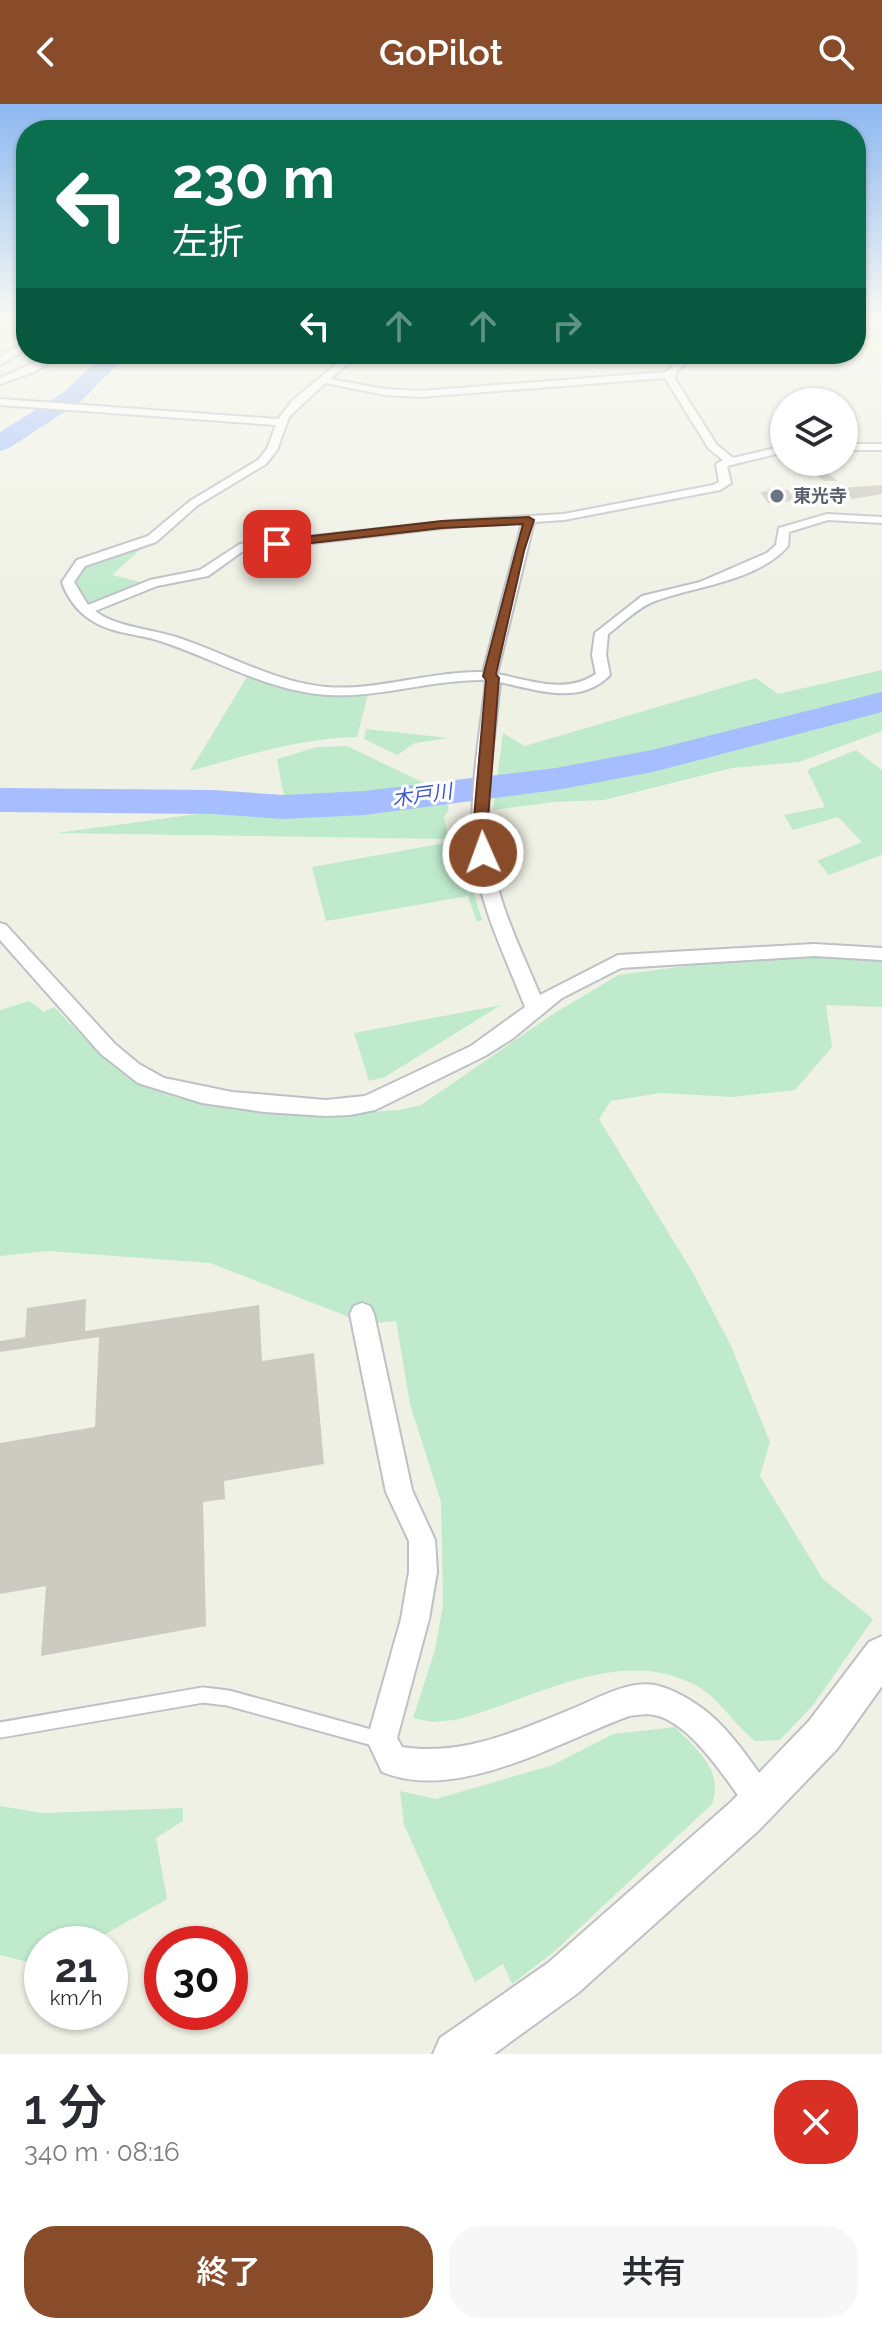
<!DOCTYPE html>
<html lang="ja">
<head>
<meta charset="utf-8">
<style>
  body { margin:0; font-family:Raleway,"Noto Sans JP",sans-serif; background:#f7f7f7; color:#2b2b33; height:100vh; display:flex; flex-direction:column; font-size:30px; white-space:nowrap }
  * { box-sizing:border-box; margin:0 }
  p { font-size:26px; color:#7c7c81 }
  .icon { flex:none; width:44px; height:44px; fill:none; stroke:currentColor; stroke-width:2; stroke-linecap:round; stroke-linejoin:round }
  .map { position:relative; height:1950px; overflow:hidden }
  .sheet { display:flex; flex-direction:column; background:#fff; flex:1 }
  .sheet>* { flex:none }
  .banner { position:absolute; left:16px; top:16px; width:850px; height:244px; border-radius:32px; box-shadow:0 2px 6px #0004; background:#0b6e4f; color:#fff; overflow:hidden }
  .tools { position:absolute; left:770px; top:284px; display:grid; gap:16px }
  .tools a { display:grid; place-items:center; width:88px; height:88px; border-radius:50%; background:#fff; box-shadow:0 2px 6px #0004; font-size:40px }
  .speed { position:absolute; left:24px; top:1822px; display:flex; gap:16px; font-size:40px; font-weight:700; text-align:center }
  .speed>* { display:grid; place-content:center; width:104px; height:104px; border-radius:50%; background:#fff; box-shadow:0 2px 6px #0004; line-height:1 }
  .speed small { font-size:20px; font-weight:400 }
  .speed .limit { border:12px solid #d22; background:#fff; color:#111 }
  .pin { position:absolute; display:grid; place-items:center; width:68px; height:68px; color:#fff; margin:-34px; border-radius:16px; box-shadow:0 4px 12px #0006 }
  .me { position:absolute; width:88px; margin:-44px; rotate:358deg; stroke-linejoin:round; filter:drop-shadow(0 0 6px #0008) }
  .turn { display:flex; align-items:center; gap:28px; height:168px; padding:0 24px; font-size:36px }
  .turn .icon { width:104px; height:104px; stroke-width:2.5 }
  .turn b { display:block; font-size:56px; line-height:68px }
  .lanes { display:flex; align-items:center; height:76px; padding:0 24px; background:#0003; justify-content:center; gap:40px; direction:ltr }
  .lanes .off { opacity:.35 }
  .round { display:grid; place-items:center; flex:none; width:84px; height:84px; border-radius:32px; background:#f7f7f7 }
  .summary { display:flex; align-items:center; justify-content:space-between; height:136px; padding:0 24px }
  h1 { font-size:48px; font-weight:600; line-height:60px }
  .primary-button { display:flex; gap:16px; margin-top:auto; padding:16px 24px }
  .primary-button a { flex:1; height:92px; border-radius:32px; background:#894c2b; color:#fff; font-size:32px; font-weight:600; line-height:92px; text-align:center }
  .primary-button a+a { background:#f7f7f7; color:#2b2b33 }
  header { display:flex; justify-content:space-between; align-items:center; height:104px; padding:0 24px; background:#894c2b; color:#fff; font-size:36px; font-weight:600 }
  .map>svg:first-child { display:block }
  .green { fill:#bfeacc }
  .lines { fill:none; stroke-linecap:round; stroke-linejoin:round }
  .river { fill:#a6bdff; fill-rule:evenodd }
  .building { fill:#cbcbc2 }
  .service-casing { stroke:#bec0c7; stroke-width:19 }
  .minor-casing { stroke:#bec0c7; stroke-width:4 }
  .tertiary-casing { stroke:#bec0c7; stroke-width:4 }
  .primary-casing { stroke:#faff4f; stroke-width:4 }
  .service { stroke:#fff; stroke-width:15 }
  .minor { fill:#fff; fill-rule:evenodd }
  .tertiary { fill:#fff; fill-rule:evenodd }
  .primary { fill:#f3ffab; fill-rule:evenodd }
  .route { fill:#894c2b; stroke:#59311c; stroke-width:2 }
  .worship-dot { fill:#6b7280; stroke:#fff; stroke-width:3 }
  .labels { text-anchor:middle; stroke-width:6; stroke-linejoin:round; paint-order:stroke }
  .far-worship-label { font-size:18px; font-weight:bold; fill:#5b616d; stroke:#fff; text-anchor:start }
  .far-water-label { font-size:20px; font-style:italic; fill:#3c56d0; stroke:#fff }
</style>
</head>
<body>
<header><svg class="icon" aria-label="back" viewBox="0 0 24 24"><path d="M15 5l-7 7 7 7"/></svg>GoPilot<svg class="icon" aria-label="search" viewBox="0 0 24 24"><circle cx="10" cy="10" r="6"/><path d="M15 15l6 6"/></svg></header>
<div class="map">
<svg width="882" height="1950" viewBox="0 0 882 1950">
  <rect width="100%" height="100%" fill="#f0f1e5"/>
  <!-- green -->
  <path class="green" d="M144 442 112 471 145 479 91 500 85 499 73 478 81 461Z
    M882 566V627L799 658 732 664 604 696 553 698 493 706 503 629 525 642 756 574 778 590Z
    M250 568 274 579 369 587 357 633C300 634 245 652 190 667Z
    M366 625 449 634 415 639 397 651 364 635Z
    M347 642 443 688 449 706 444 713 449 735 57 729 285 698 277 655 317 643Z
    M856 646 882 666V751L829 771 817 757 862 738 838 713 793 726 784 711 825 703 807 666Z
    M467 735 470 777 482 816 477 818 468 792 326 817 312 763Z
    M811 850 882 856V903L826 901 832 943 795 986 733 993 660 989 611 997 599 1015 693 1169 731 1242 770 1338 760 1372 823 1475 873 1515 814 1600 780 1636 755 1637C734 1621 720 1595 697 1582 619 1539 532 1597 455 1616L432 1618 413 1614 435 1546 443 1501 441 1398 410 1300 396 1217 367 1220 210 1159 48 1147 0 1152V906L29 897 44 908 54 903C93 944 124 976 178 994L321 1012 399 1006 421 1001 553 910 618 871 709 859Z
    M501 901 385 973 369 977 354 929Z
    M675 1623C697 1646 724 1666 712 1700L555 1847 512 1880 503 1860 475 1878 404 1721 400 1687 436 1695 553 1661 613 1630Z
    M0 1702 43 1709 183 1704V1717L156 1734 167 1795 88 1840H42L40 1861 0 1851Z"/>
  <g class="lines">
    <!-- river -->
    <path class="river" d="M104 250H128L80 298 9 344 0 347V328L64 288Z
      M882 588V608L653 668 556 686 364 711 283 715 212 710 0 708V684L212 686 283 691 364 687 556 664 652 646Z"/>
  </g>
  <!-- building -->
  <path class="building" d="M799 358H822L830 365 824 366 838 377H824Z
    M882 381V390L852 395 841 384Z
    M767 385 788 386 797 397 768 399 760 388 769 387Z
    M86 1195 85 1227 259 1201 262 1257 314 1249 324 1360 224 1377 225 1395 203 1398 206 1522 41 1552 46 1482 0 1490V1339L95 1323 99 1233 0 1248V1237L25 1233 27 1204Z"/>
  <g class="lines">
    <defs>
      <path id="service" d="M0 1626 203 1591 228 1594 381 1636"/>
      <path id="minor" d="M53 250H65L34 268 0 280V274Z
        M348 250H359L330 275 385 285 419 287 666 268 685 250H695L676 268 675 275 717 341 733 354 784 342V348L727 362 731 379 720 386 564 416 534 418 497 570C530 576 565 591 596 570L592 551 595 529 642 492 700 478 767 449 776 441 779 424 827 410 882 413V419L828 416 789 428 788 442C758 477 696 482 655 497 638 503 622 520 608 530L606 551 610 571C580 602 536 586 500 578 495 635 483 694 491 751 498 800 521 846 540 891L618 851 814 840 882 844V856L814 852 621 864 562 894 512 935 485 952 375 1006 350 1011 326 1012 264 1008 202 999 138 979 101 950 0 836V819L6 821 115 940 139 960 164 974 232 988 326 996 365 992 471 942 525 903C506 854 480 803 474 750 468 692 480 633 486 576 433 575 381 594 328 591 270 588 215 555 160 537 139 530 109 529 91 516 77 507 67 493 62 478L77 456 148 432 190 397 258 356 267 345 276 321 0 301V295L278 315 292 297ZM665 274 709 345 723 356 716 360 719 378 713 381 564 410 461 416 240 440 200 466 150 476 88 501 74 478 85 462 156 438 198 401 266 360 277 346 289 313 325 279 385 291 419 293ZM522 419 483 568C430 567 378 587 326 583 274 578 225 549 176 533 151 525 116 523 95 507L157 482 208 472 243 447 461 422Z
        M844 340H882V346H844Z
        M362 1199 370 1202 374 1210 412 1386 435 1436 437 1468 429 1515 397 1634 402 1643C464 1653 522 1625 579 1602 602 1592 629 1577 655 1581 669 1584 686 1593 699 1602 729 1623 749 1656 771 1685L775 1696 771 1707 760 1711 749 1707C729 1679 690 1617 654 1611 646 1609 637 1611 629 1612 558 1638 458 1699 382 1668L367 1636 401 1515 409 1468V1437L386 1388 350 1210 354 1202Z"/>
      <path id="tertiary" d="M26 238V246L0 261V252Z
        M882 1532V1582L837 1645 759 1726 578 1889 494 1950H433L440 1934 548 1859 731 1698 809 1617 869 1538Z"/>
      <path id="primary" d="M856 232 882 239V247L856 240Z"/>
    </defs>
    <!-- service casing -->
    <use href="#service" class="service-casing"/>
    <!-- minor casing -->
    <use href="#minor" class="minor-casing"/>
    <!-- tertiary casing -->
    <use href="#tertiary" class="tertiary-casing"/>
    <!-- primary casing -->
    <use href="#primary" class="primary-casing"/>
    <!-- service -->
    <use href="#service" class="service"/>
    <!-- minor -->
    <use href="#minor" class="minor"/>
    <!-- tertiary -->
    <use href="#tertiary" class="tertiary"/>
    <!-- primary -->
    <use href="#primary" class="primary"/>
  </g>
  <!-- sky -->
  <linearGradient id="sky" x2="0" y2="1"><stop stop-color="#8db8f1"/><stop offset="0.44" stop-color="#f8f9f3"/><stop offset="1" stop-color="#f8f9f3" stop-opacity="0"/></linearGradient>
  <rect width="882" height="486" fill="url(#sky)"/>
  <!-- route -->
  <path class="route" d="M529 413 534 416 524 447 496 570 499 574 488 714 490 749 483 754 475 749 474 714 486 576 483 572 523 420 442 424 277 443 271 440 277 436 442 417Z"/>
  <!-- markers -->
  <circle class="worship-dot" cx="777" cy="392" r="8"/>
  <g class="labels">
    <!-- far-worship labels -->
    <g class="far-worship-label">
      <text x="793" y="398">東光寺</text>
    </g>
    <!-- far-water labels -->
    <g class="far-water-label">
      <text transform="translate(422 691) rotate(-8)" y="7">木戸川</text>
    </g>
  </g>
</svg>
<div class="tools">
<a><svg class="icon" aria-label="layers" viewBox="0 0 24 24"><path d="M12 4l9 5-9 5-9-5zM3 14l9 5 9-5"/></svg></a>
</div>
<div class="speed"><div>21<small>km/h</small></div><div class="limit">30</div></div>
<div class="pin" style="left:277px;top:440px;background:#d93025"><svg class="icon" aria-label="arrive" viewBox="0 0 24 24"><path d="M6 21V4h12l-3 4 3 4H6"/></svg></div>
<svg class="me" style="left:483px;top:749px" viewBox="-20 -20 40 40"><circle r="17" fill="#894c2b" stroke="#fff" stroke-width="3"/><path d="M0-11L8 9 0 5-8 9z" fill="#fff"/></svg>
<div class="banner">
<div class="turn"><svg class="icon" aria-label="left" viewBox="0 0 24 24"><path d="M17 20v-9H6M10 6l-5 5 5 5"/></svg><div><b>230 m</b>左折</div></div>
<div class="lanes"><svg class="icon" aria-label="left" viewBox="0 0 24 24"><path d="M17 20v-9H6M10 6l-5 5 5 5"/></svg><svg class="icon off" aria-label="ahead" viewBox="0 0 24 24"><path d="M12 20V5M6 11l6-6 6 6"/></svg><svg class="icon off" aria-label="ahead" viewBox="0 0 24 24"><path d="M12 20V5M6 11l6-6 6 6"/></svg><svg class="icon off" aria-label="right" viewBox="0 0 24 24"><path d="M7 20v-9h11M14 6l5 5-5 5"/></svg></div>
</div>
</div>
<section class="sheet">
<div class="summary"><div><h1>1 分</h1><p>340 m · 08:16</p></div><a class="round" style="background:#d93025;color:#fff"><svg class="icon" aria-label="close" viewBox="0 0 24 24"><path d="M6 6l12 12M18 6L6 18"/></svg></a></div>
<div class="primary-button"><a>終了</a><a>共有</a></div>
</section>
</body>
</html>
